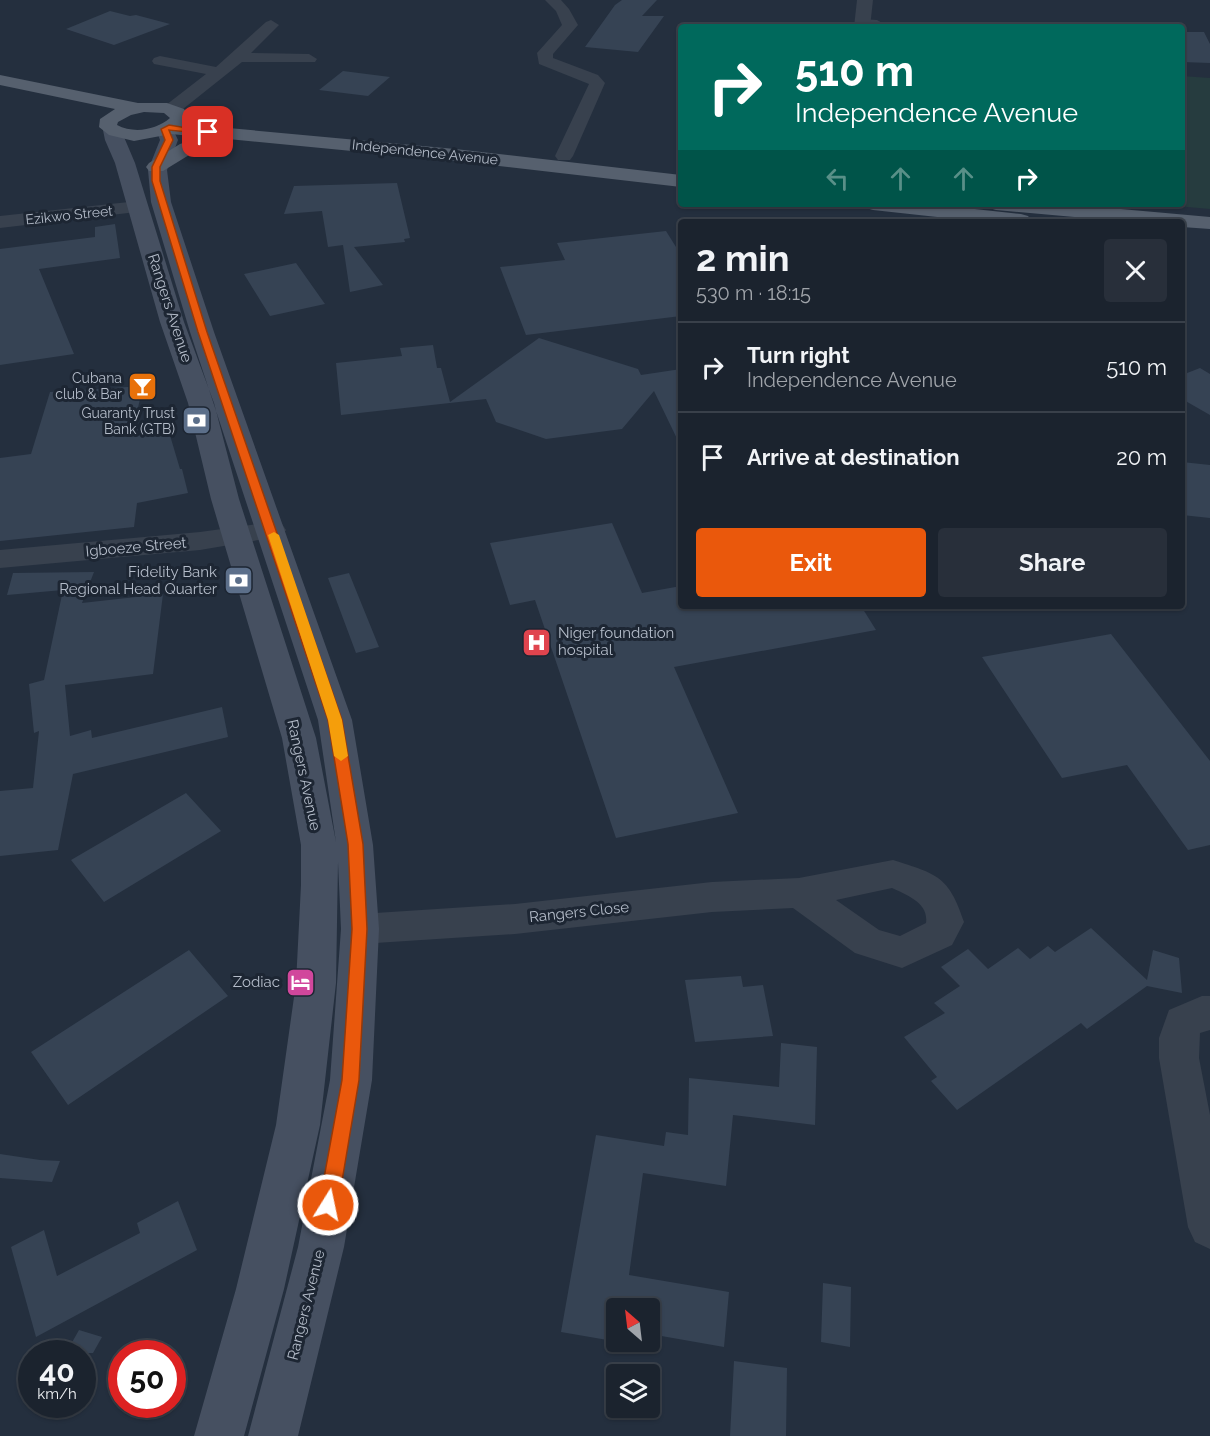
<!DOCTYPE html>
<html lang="en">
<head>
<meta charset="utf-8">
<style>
  body { margin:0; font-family:Raleway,sans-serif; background:#282f3a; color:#f1f3f6; height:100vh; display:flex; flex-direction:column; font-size:22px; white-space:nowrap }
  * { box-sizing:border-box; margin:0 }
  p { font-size:20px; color:#a0a4aa }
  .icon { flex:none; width:33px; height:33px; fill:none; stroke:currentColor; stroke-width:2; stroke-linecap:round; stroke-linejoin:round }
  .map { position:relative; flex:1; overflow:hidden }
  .drawer { position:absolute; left:678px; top:219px; width:507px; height:390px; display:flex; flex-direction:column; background:#1b232e; border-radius:6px; box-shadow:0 2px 4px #0004,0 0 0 2px #39404a }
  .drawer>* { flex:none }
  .hud { position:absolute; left:678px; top:24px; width:507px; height:183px; border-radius:6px; box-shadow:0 2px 4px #0004,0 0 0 2px #39404a; background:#00695c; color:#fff; overflow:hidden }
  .needle { width:39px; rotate:332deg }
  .fabs { position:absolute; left:606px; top:1298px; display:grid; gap:12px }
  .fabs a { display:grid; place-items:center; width:54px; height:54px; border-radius:6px; background:#1b232e; box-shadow:0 2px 4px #0004,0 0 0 2px #39404a; font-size:30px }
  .speed { position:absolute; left:18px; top:1340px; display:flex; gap:12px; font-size:30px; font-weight:700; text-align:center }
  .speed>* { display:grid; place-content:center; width:78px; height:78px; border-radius:50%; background:#1b232e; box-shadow:0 2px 4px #0004,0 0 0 2px #39404a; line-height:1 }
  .speed small { font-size:15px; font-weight:400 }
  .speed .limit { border:9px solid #d22; background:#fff; color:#111 }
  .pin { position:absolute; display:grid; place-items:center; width:51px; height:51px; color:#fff; margin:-26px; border-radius:12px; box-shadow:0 3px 9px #0006 }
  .me { position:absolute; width:66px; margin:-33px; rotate:10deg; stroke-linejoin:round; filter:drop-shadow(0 0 4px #0008) }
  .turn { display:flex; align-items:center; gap:21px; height:126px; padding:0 18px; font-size:27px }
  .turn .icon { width:78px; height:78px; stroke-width:2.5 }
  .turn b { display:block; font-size:42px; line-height:51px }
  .lanes { display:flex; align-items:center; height:57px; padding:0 18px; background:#0003; justify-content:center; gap:30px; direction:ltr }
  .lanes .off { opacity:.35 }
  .round { display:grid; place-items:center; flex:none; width:63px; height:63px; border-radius:6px; background:#282f3a }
  .head { display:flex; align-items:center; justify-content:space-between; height:102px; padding:0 18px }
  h1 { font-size:36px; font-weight:700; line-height:45px }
  .button { display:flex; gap:12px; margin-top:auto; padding:12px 18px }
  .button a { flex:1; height:69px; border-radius:6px; background:#ea580c; color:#fff; font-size:24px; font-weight:700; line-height:69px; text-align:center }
  .button a+a { background:#282f3a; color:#f1f3f6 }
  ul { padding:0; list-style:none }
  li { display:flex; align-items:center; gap:18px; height:90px; padding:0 18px; border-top:2px solid #39404a }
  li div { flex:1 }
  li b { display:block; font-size:22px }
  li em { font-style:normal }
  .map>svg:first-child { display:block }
  .green { fill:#263c3f }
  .building { fill:#364354 }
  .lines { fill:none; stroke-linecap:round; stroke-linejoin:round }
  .minor { fill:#38414e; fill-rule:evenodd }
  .tertiary { fill:#38414e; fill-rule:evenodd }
  .secondary { fill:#465061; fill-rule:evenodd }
  .primary { fill:#56606e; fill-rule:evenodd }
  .route { fill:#ea580c; stroke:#983908; stroke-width:1.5 }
  .slow { fill:#f59e0b }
  .labels { text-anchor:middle; stroke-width:6; stroke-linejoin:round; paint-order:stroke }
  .far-street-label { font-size:14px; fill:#b4bcc9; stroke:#1d2633 }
  .far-poi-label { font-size:14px; fill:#b4bcc9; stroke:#1d2633; text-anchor:end }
  .street-label { font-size:15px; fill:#b4bcc9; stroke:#1d2633 }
  .poi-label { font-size:15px; fill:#b4bcc9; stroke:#1d2633; text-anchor:end }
</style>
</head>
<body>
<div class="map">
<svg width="1210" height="1436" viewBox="0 0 1210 1436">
  <rect width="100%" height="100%" fill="#242f3e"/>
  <!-- green -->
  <path class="green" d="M1182 76 1210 78V209L1154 204H1182Z"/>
  <!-- building -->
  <path class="building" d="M622 0H657L642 16H664L638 52 585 47 615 5Z
    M110 11 130 16 136 15 170 24 114 45 66 29Z
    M1182 32H1204L1210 44V63L1182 62Z
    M343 71 390 77 368 96 319 90Z
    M397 183 410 238 404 239 405 242 354 247 383 285 350 292 343 245 328 247 322 211 284 214 294 186Z
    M115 224 120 258 39 269 74 354 0 365V249L95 237V227Z
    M666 231 681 255V316L526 335 500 267 565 260 557 243Z
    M296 263 325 304 270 316 244 274Z
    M539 338 638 369 641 375 681 369V447L654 391 622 429 546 439 496 422 486 399 341 415 336 363 402 356 400 348 433 345 437 368H441L450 402Z
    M1200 368 1210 374V415L1182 399V375Z
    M143 386 134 425 166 422 180 469H182L188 493 137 503 134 527 0 541V458L31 454 50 392Z
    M1182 462 1210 465V518L1182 515Z
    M612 523 642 593 681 586V606H861L876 630 674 667 738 813 616 838 535 600 510 605 490 543Z
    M94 572 82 603 163 594 153 674 65 685 70 736 91 730 92 738 222 707 228 737 73 774 58 850 0 856V791L33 788 39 731 34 733 29 684 44 680 63 590 7 595 13 573Z
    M349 573 379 647 356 653 328 578Z
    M1111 634 1210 761V845L1188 850 1127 765 1062 778 982 657Z
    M186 793 221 831 104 902 71 860Z
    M1091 928 1147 980 1153 950 1179 958 1182 993 1147 986 1087 1029 1081 1023 957 1110 931 1081 937 1077 904 1037 945 1013 934 1003 960 986 941 967 968 949 988 969 1018 948 1030 959 1048 946 1055 952Z
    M189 950 228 996 68 1105 31 1052Z
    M741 976 743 987 763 985 773 1036 695 1042 685 980Z
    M781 1043 817 1047 815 1125 733 1115 726 1186 643 1173 629 1275 729 1292 724 1347 650 1334V1308H616V1341L619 1342 561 1332 596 1135 664 1146 666 1132 688 1135 689 1078 779 1087Z
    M0 1154 40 1160 60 1161 52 1182 0 1178Z
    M178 1201 197 1250 36 1337 11 1247 44 1230 57 1276 140 1233 137 1223Z
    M823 1283 851 1287 850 1347 821 1342Z
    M79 1330 102 1337 93 1353H66Z
    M734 1361 787 1368 786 1436H730Z"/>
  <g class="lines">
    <!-- minor -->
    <path class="minor" d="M545 0H561L569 9 578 25 553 54V58L598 75 605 83 573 156 570 160H558L555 156 589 84 539 64 537 53 562 25 556 11Z
      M862 19 877 20 884 24 882 27 857 26 855 23 857 20Z
      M271 20 279 25 251 53 309 54 317 59 315 62H242L178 113H166L163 109 166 105 206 74 154 64 152 61 154 58 160 56 216 67 266 22Z
      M138 201 145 203 148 207 145 211 0 228V216Z
      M272 522 282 524 286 530 282 536 200 550 0 568V550L200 532Z
      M893 860C937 874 949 876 964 922L952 945 902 968 855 953 793 908 712 912 515 934 360 944 347 940 342 929 347 918 360 914 515 904 712 882 799 878ZM892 888C907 895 929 903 926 923L900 936 879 930 836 900Z
      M1202 996H1210V1030L1200 1033 1199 1058 1210 1115V1249L1195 1242 1188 1227 1159 1058V1038L1169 1010Z"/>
    <!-- tertiary -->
    <path class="tertiary" d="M857 0H873L870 27H854Z"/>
    <!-- secondary -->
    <path class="secondary" d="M112 124 118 126 121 130 135 163 184 322 214 403 239 499 316 738 336 842 318 720 190 332 151 202 148 170 160 140 156 129 159 125H171L178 140 167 170 171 202 214 332 352 720 373 845 379 929 372 1080 344 1247 298 1436H248L298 1247 330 1080 341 929 338 862 336 983 320 1125 284 1289 244 1436H194L236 1289 276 1125 296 983 301 885V845L282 738 211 499 188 403 160 322 115 163 105 140 103 130 106 126Z"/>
    <!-- primary -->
    <path class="primary" d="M0 75 138 103H167L184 109 187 113 188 120 185 124 455 149 681 175V187L455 161 228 139 194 152 163 171H149L146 167 149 163 180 144 201 137 171 134 134 141 109 135 99 127 100 119 115 109 0 85ZM144 112 164 113 170 118C156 130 134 134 117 125L118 122 131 115Z
      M863 204H929L1021 214 1028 216 1031 220 1030 222H983L873 210 866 208Z
      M986 204H1065L1210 217V229L1182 227V222H1130L996 210 989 208Z"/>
  </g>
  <!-- route -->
  <path class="route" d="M169 125 212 132 208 134 169 130 173 140 160 167V181L207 332 342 720 363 844 367 929 359 1080 338 1205 335 1212 328 1215 322 1212 319 1205 342 1080 352 929 348 844 328 720 198 332 152 181V167L165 140 161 129Z"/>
  <!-- slow -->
  <path class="slow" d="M274 532 279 535 342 720 348 756 341 761 334 756 328 720 268 535Z"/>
  <!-- icons -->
  <defs>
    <symbol id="bar-square" viewBox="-11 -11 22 22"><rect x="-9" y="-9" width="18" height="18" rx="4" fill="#e8710a" stroke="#1d2633"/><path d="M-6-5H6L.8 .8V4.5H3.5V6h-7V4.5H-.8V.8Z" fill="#fff"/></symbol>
    <symbol id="bank-square" viewBox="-11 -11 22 22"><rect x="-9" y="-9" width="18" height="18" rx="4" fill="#5c6f8a" stroke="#1d2633"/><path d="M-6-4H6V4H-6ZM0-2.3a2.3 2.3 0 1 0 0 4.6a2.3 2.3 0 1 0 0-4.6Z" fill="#fff"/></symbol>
    <symbol id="hospital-square" viewBox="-11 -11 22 22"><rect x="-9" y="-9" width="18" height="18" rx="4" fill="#e0444e" stroke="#1d2633"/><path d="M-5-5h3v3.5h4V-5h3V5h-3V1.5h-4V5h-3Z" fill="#fff"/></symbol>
    <symbol id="hotel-square" viewBox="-11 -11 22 22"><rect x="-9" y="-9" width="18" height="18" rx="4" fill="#d1479c" stroke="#1d2633"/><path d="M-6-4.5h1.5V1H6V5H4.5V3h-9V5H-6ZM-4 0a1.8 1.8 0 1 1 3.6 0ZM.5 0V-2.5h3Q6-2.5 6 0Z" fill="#fff"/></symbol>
  </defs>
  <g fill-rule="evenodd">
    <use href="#bar-square" x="126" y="370" width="33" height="33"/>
    <use href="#bank-square" x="180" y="404" width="33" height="33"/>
    <use href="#bank-square" x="222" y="564" width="33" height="33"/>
    <use href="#hospital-square" x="520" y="626" width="33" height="33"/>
    <use href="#hotel-square" x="284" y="966" width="33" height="33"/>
  </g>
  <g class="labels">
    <!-- far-street labels -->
    <g class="far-street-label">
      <text transform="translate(425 152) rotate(6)" y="5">Independence Avenue</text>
      <text transform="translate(69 215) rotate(-6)" y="5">Ezikwo Street</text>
    </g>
    <!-- far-poi labels -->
    <g class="far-poi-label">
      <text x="122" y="383">Cubana<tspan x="122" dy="16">club &amp; Bar</tspan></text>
      <text x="175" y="418">Guaranty Trust<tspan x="175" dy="16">Bank (GTB)</tspan></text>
    </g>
    <!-- street labels -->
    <g class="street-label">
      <text transform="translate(170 308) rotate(72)" y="5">Rangers Avenue</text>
      <text transform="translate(136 547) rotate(-5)" y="5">Igboeze Street</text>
      <text transform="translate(304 775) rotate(78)" y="5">Rangers Avenue</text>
      <text transform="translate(579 912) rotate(-6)" y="5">Rangers Close</text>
      <text transform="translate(306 1305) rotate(-76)" y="5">Rangers Avenue</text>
    </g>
    <!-- poi labels -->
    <g class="poi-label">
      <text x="217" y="577">Fidelity Bank<tspan x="217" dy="17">Regional Head Quarter</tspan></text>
      <text x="558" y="638" text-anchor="start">Niger foundation<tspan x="558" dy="17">hospital</tspan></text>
      <text x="280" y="987">Zodiac</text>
    </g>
  </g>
</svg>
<div class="fabs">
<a><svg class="needle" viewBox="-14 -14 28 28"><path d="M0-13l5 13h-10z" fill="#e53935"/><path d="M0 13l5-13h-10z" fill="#a0a4aa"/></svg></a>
<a><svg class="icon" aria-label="layers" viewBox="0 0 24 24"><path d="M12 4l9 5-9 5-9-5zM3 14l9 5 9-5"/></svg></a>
</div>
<div class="speed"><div>40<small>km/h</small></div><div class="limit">50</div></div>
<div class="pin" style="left:208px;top:132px;background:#d93025"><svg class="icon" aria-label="arrive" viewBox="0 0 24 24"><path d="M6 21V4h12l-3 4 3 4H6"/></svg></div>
<svg class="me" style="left:328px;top:1205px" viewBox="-20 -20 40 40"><circle r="17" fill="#ea580c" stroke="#fff" stroke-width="3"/><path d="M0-11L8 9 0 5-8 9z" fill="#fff"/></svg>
<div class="hud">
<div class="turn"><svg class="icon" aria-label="right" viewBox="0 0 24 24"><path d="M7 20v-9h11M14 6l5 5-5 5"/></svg><div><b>510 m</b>Independence Avenue</div></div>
<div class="lanes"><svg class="icon off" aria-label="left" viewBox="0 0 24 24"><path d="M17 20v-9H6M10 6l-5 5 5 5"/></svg><svg class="icon off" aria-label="ahead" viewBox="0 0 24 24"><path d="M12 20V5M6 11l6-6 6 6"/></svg><svg class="icon off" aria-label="ahead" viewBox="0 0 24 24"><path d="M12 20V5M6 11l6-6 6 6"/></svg><svg class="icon" aria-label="right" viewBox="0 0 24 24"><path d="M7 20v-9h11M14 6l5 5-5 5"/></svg></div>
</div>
<section class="drawer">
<div class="head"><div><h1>2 min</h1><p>530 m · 18:15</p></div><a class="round"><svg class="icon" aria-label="close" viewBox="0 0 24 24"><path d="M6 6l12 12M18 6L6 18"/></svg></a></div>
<ul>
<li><svg class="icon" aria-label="right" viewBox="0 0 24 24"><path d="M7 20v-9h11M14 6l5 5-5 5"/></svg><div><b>Turn right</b><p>Independence Avenue</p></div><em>510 m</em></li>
<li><svg class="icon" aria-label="arrive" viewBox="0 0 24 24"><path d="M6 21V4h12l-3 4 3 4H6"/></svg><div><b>Arrive at destination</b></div><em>20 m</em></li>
</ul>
<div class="button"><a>Exit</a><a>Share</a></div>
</section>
</div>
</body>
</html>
